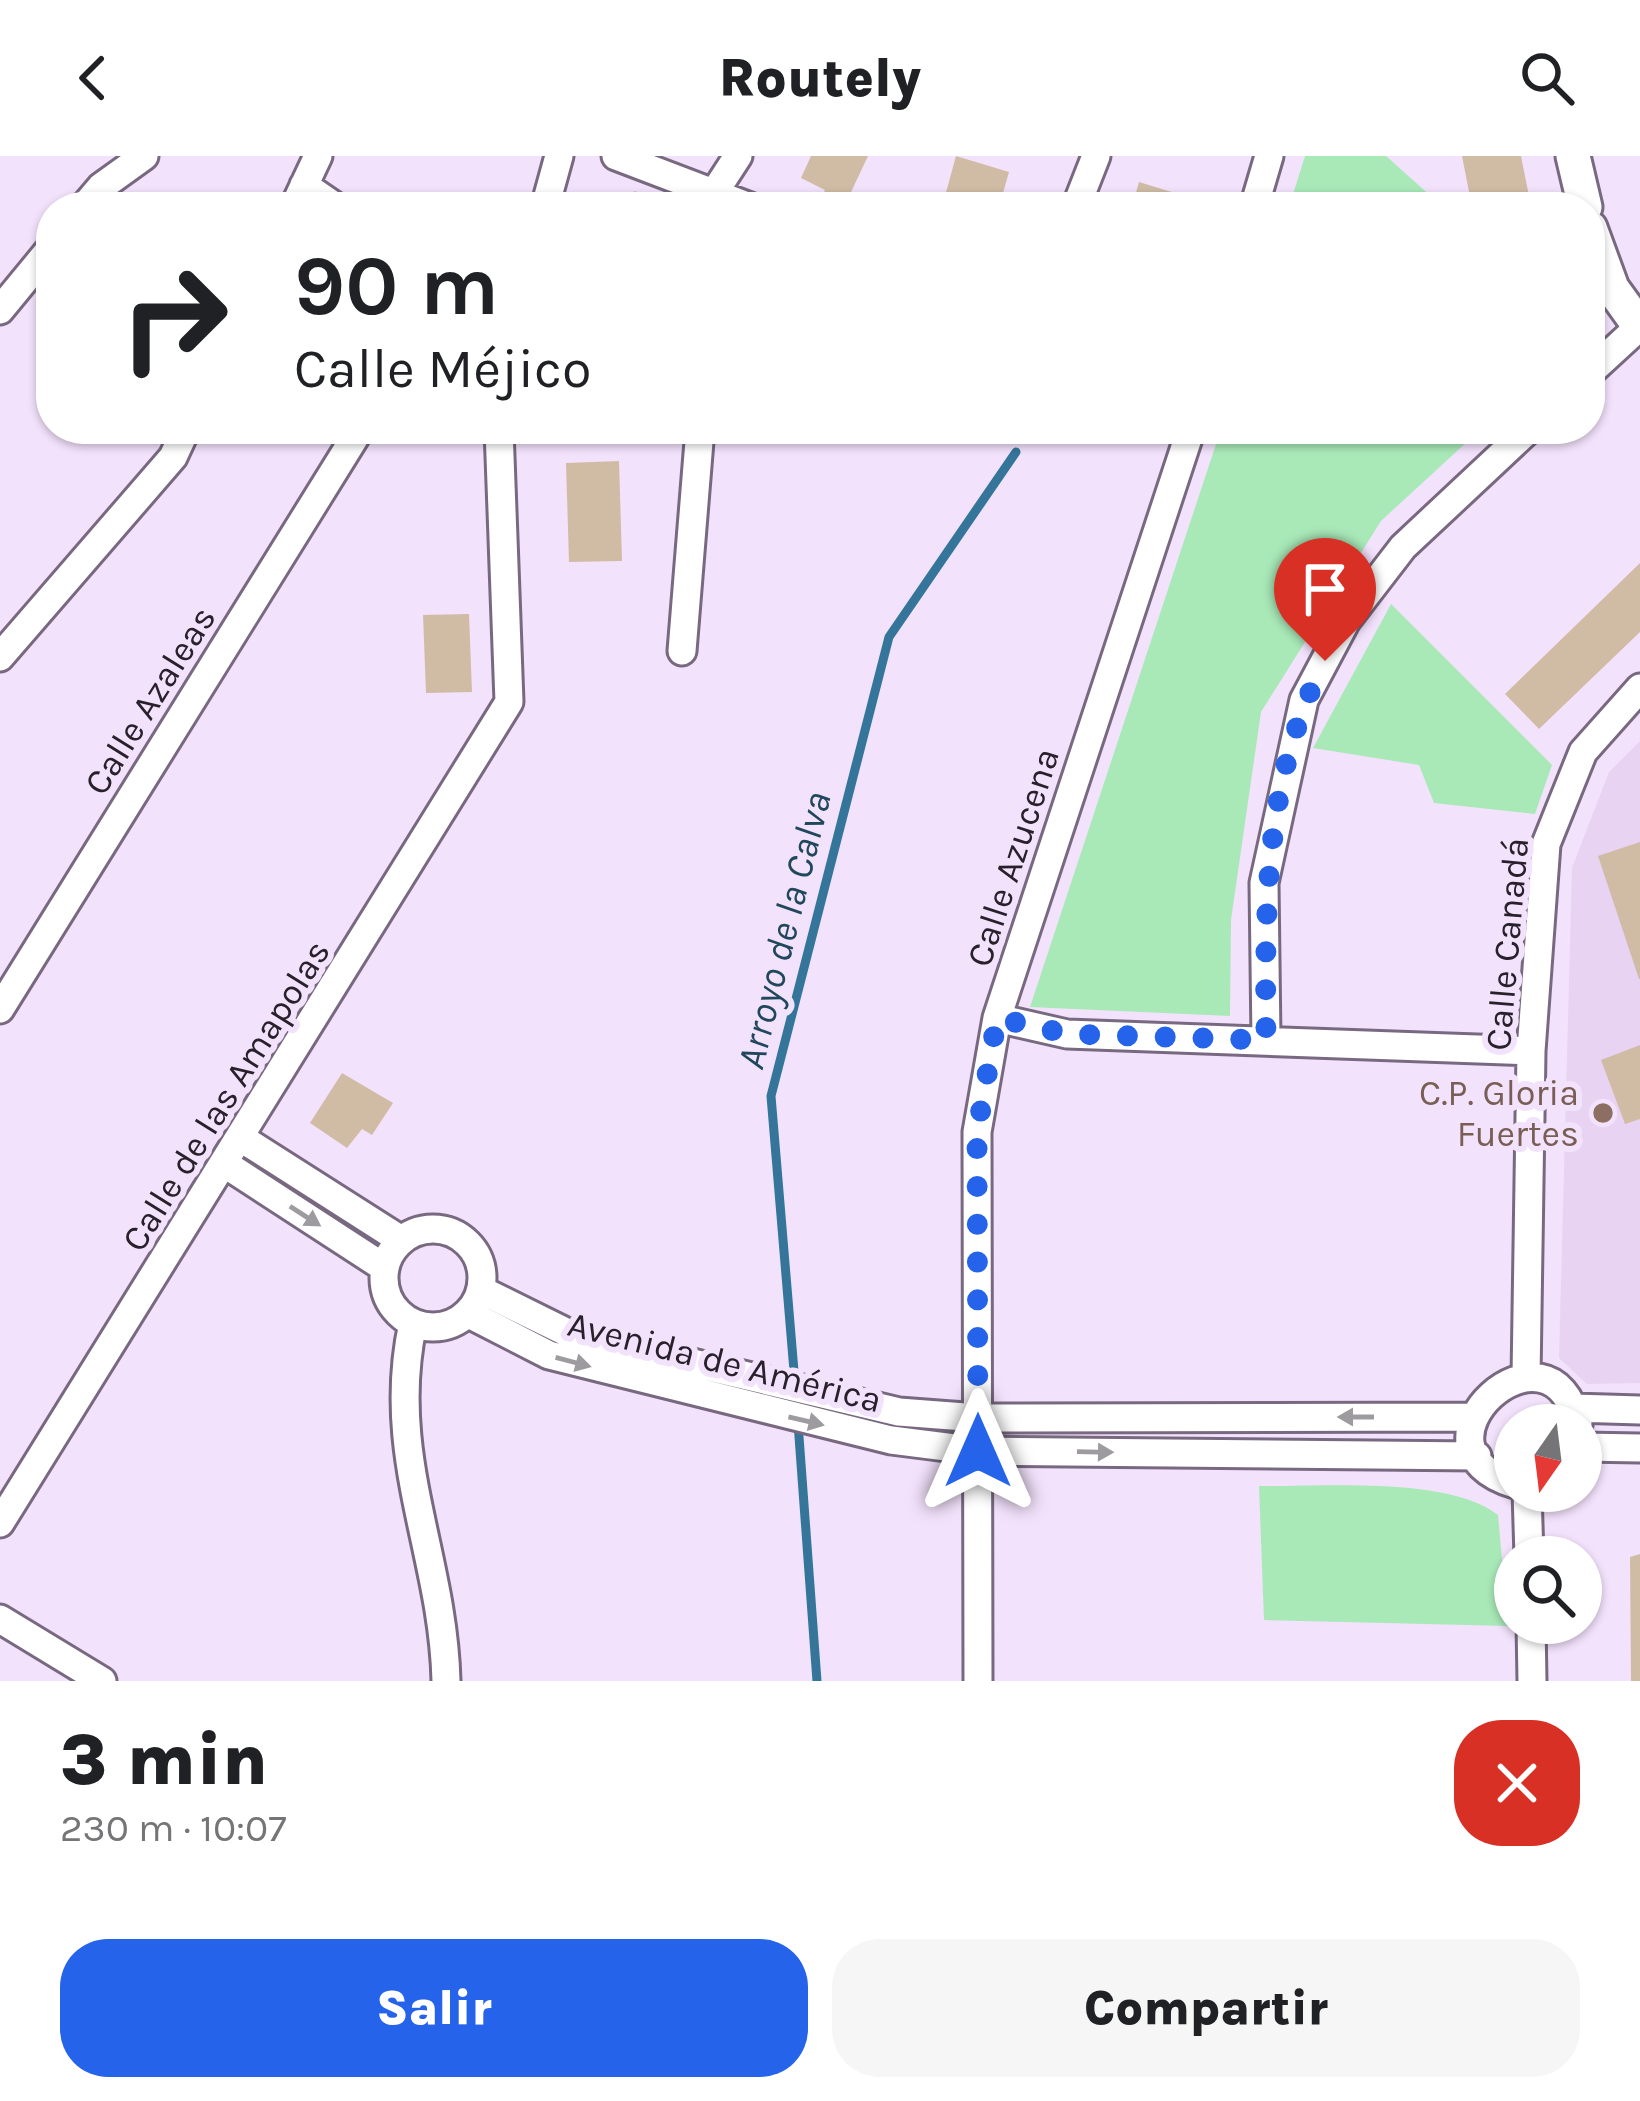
<!DOCTYPE html>
<html lang="es">
<head>
<meta charset="utf-8">
<style>
  body { margin:0; font-family:Karla,sans-serif; background:#f6f6f6; color:#202124; height:100vh; display:flex; flex-direction:column; font-size:45px; white-space:nowrap }
  * { box-sizing:border-box; margin:0 }
  p { font-size:39px; color:#757577 }
  .icon { flex:none; width:66px; height:66px; fill:none; stroke:currentColor; stroke-width:2; stroke-linecap:round; stroke-linejoin:round }
  .map { position:relative; height:1525px; overflow:hidden }
  .panel { display:flex; flex-direction:column; background:#fff; flex:1 }
  .panel>* { flex:none }
  .guide { position:absolute; left:36px; top:36px; width:1569px; height:252px; border-radius:48px; box-shadow:0 3px 9px #0004; background:#fff; color:#202124; overflow:hidden }
  .needle { width:78px; rotate:194deg }
  .tools { position:absolute; left:1494px; top:1248px; display:grid; gap:24px }
  .tools a { display:grid; place-items:center; width:108px; height:108px; border-radius:50%; background:#fff; box-shadow:0 3px 9px #0004; font-size:60px }
  .pin { position:absolute; display:grid; place-items:center; width:102px; height:102px; color:#fff; margin:-123px -51px; border-radius:50% 50% 50% 0; rotate:-45deg; box-shadow:0 0 12px #0007 }
  .pin .icon { rotate:45deg }
  .me { position:absolute; width:132px; margin:-66px; rotate:0deg; stroke-linejoin:round; filter:drop-shadow(0 0 9px #0008) }
  .turn { display:flex; align-items:center; gap:42px; height:252px; padding:0 60px; font-size:54px }
  .turn .icon { width:156px; height:156px; stroke-width:2.5 }
  .turn b { display:block; font-size:84px; line-height:102px }
  .round { display:grid; place-items:center; flex:none; width:126px; height:126px; border-radius:48px; background:#f6f6f6 }
  .headline { display:flex; align-items:center; justify-content:space-between; height:204px; padding:0 60px }
  h1 { font-size:72px; font-weight:800; line-height:90px }
  .primary-button { display:flex; gap:24px; margin-top:auto; padding:24px 60px }
  .primary-button a { flex:1; height:138px; border-radius:48px; background:#2563eb; color:#fff; font-size:48px; font-weight:800; line-height:138px; text-align:center }
  .primary-button a+a { background:#f6f6f6; color:#202124 }
  header { display:flex; justify-content:space-between; align-items:center; height:156px; padding:0 60px; background:#fff; font-size:54px; font-weight:800 }
  .map>svg:first-child { display:block }
  .built { fill:#e8d3f3 }
  .green { fill:#a9e9b8 }
  .lines { fill:none; stroke-linecap:round; stroke-linejoin:round }
  .stream { stroke:#35759a; stroke-width:9 }
  .building { fill:#d0bca5 }
  .minor-casing { stroke:#786980; stroke-width:33 }
  .tertiary-casing { stroke:#786980; stroke-width:39 }
  .minor { stroke:#fff; stroke-width:27 }
  .tertiary { stroke:#fff; stroke-width:33 }
  .oneway { fill:#9e9ba0 }
  .route { stroke:#2563eb; stroke-width:21; stroke-dasharray:0 37.8 }
  .education-dot { fill:#8d6e63; stroke:#f3e2fc; stroke-width:4.5 }
  .labels { text-anchor:middle; stroke-width:12; stroke-linejoin:round; paint-order:stroke }
  .street-label { font-size:36px; fill:#28212b; stroke:#f3e2fc }
  .education-label { font-size:36px; fill:#785e54; stroke:#f3e2fc; text-anchor:end }
  .water-label { font-size:39px; font-style:italic; fill:#20475c; stroke:#f3e2fc }
</style>
</head>
<body>
<header><svg class="icon" aria-label="back" viewBox="0 0 24 24"><path d="M15 5l-7 7 7 7"/></svg>Routely<svg class="icon" aria-label="search" viewBox="0 0 24 24"><circle cx="10" cy="10" r="6"/><path d="M15 15l6 6"/></svg></header>
<div class="map">
<svg width="1640" height="1525" viewBox="0 0 1640 1525">
  <rect width="100%" height="100%" fill="#f3e2fc"/>
  <!-- built -->
  <path class="built" d="M1640 585V1227L1587 1228 1559 1202 1572 712 1609 616Z"/>
  <!-- green -->
  <path class="green" d="M1305 0H1386L1443 51H1289Z
    M1221 273H1481L1381 365 1261 556 1231 764 1230 860 1030 851Z
    M1391 448 1552 609 1535 658 1434 647 1419 609 1313 592Z
    M1259 1330C1322 1331 1449 1320 1498 1359L1508 1470 1264 1464Z"/>
  <g class="lines">
    <!-- stream -->
    <path class="stream" d="M795 1227 771 940 889 481 1016 296
      M798 1267 817 1525"/>
  </g>
  <!-- building -->
  <path class="building" d="M811 0H868L844 51H817L825 34 801 22Z
    M956 0 1009 16 999 51H942Z
    M1462 0H1521L1531 50 1472 51Z
    M1139 26 1188 41 1185 51H1132Z
    M634 35 685 50V51H630Z
    M619 305 622 405 569 406 566 307Z
    M1640 407V476L1539 573 1505 538Z
    M469 458 472 536 426 537 423 459Z
    M1640 686V823H1639L1598 700Z
    M1640 889V963L1625 968 1601 904Z
    M342 917 393 947 372 979 362 973 347 992 310 967Z
    M1640 1398V1525H1631L1630 1401Z"/>
  <g class="lines">
    <defs>
      <path id="minor" d="M616 0 750 51
        M304 29 336 51
        M714 37 738 0
        M84 51 101 31 144 0
        M294 51 318 0
        M545 51 559 0
        M1076 51 1096 0
        M1254 51 1269 0
        M0 154 51 92
        M1590 216 1639 171
        M682 495 700 273
        M0 501 173 301 186 273
        M0 853 360 273
        M997 862 1067 878 1531 895
        M1266 884 1264 727 1304 544 1346 465 1403 391 1529 273
        M241 982 401 1084
        M225 1008 385 1112
        M384 1122a49 49 0 1 1 98 0a49 49 0 1 1-98 0Z
        M481 1134 570 1178 899 1256 978 1262 1473 1261
        M467 1157 549 1199 891 1284 978 1295 1477 1300
        M413 1167C384 1299 443 1398 446 1525
        M1526 1222 1531 895 1546 688 1583 596 1640 532
        M1573 1252 1640 1254
        M1581 1291 1640 1292
        M1515 1328C1394 1292 1551 1148 1578 1269
        M1527 1335 1529 1401
        M0 1367 509 546 499 273
        M0 1463 102 1525
        M1531 1467 1532 1525
        M978 1525 977 976 997 862 1191 273"/>
      <path id="tertiary" d="M1573 0 1585 51
        M1590 72 1612 132 1640 171"/>
    </defs>
    <!-- minor casing -->
    <use href="#minor" class="minor-casing"/>
    <!-- tertiary casing -->
    <use href="#tertiary" class="tertiary-casing"/>
    <!-- minor -->
    <use href="#minor" class="minor"/>
    <!-- tertiary -->
    <use href="#tertiary" class="tertiary"/>
  </g>
  <!-- one-way arrows -->
  <defs><path id="oneway-solid" d="M-6-.8H1V-3.2L6.5 0L1 3.2V.8H-6Z" transform="scale(3)"/></defs>
  <g class="oneway">
    <use href="#oneway-solid" transform="translate(305 1060) rotate(33)"/>
    <use href="#oneway-solid" transform="translate(573 1206) rotate(15)"/>
    <use href="#oneway-solid" transform="translate(1356 1261) rotate(180)"/>
    <use href="#oneway-solid" transform="translate(806 1265) rotate(13)"/>
    <use href="#oneway-solid" transform="translate(1095 1296) rotate(1)"/>
  </g>
  <g class="lines">
    <!-- route -->
    <path class="route" d="M978 1295 977 976 997 862 1067 878 1266 884C1265 754 1263 623 1325 505"/>
  </g>
  <!-- markers -->
  <circle class="education-dot" cx="1603" cy="957" r="12"/>
  <g class="labels">
    <!-- street labels -->
    <g class="street-label">
      <text transform="translate(149 544) rotate(-58)" y="13">Calle Azaleas</text>
      <text transform="translate(1012 701) rotate(-72)" y="13">Calle Azucena</text>
      <text transform="translate(1506 788) rotate(-85)" y="13">Calle Canadá</text>
      <text transform="translate(225 939) rotate(-58)" y="13">Calle de las Amapolas</text>
      <text transform="translate(725 1205) rotate(14)" y="13">Avenida de América</text>
    </g>
    <!-- education labels -->
    <g class="education-label">
      <text x="1579" y="949">C.P. Gloria<tspan x="1579" dy="41">Fuertes</tspan></text>
    </g>
    <!-- water labels -->
    <g class="water-label">
      <text transform="translate(783 774) rotate(-76)" y="14">Arroyo de la Calva</text>
    </g>
  </g>
</svg>
<div class="tools">
<a><svg class="needle" viewBox="-14 -14 28 28"><path d="M0-13l5 13h-10z" fill="#e53935"/><path d="M0 13l5-13h-10z" fill="#757577"/></svg></a>
<a><svg class="icon" aria-label="search" viewBox="0 0 24 24"><circle cx="10" cy="10" r="6"/><path d="M15 15l6 6"/></svg></a>
</div>
<div class="pin" style="left:1325px;top:505px;background:#d93025"><svg class="icon" aria-label="arrive" viewBox="0 0 24 24"><path d="M6 21V4h12l-3 4 3 4H6"/></svg></div>
<svg class="me" style="left:978px;top:1295px" viewBox="-20 -20 40 40"><path d="M0-17L14 15 0 8-14 15z" fill="#2563eb" stroke="#fff" stroke-width="4"/></svg>
<div class="guide">
<div class="turn"><svg class="icon" aria-label="right" viewBox="0 0 24 24"><path d="M7 20v-9h11M14 6l5 5-5 5"/></svg><div><b>90 m</b>Calle Méjico</div></div>
</div>
</div>
<section class="panel">
<div class="headline"><div><h1>3 min</h1><p>230 m · 10:07</p></div><a class="round" style="background:#d93025;color:#fff"><svg class="icon" aria-label="close" viewBox="0 0 24 24"><path d="M6 6l12 12M18 6L6 18"/></svg></a></div>
<div class="primary-button"><a>Salir</a><a>Compartir</a></div>
</section>
</body>
</html>
